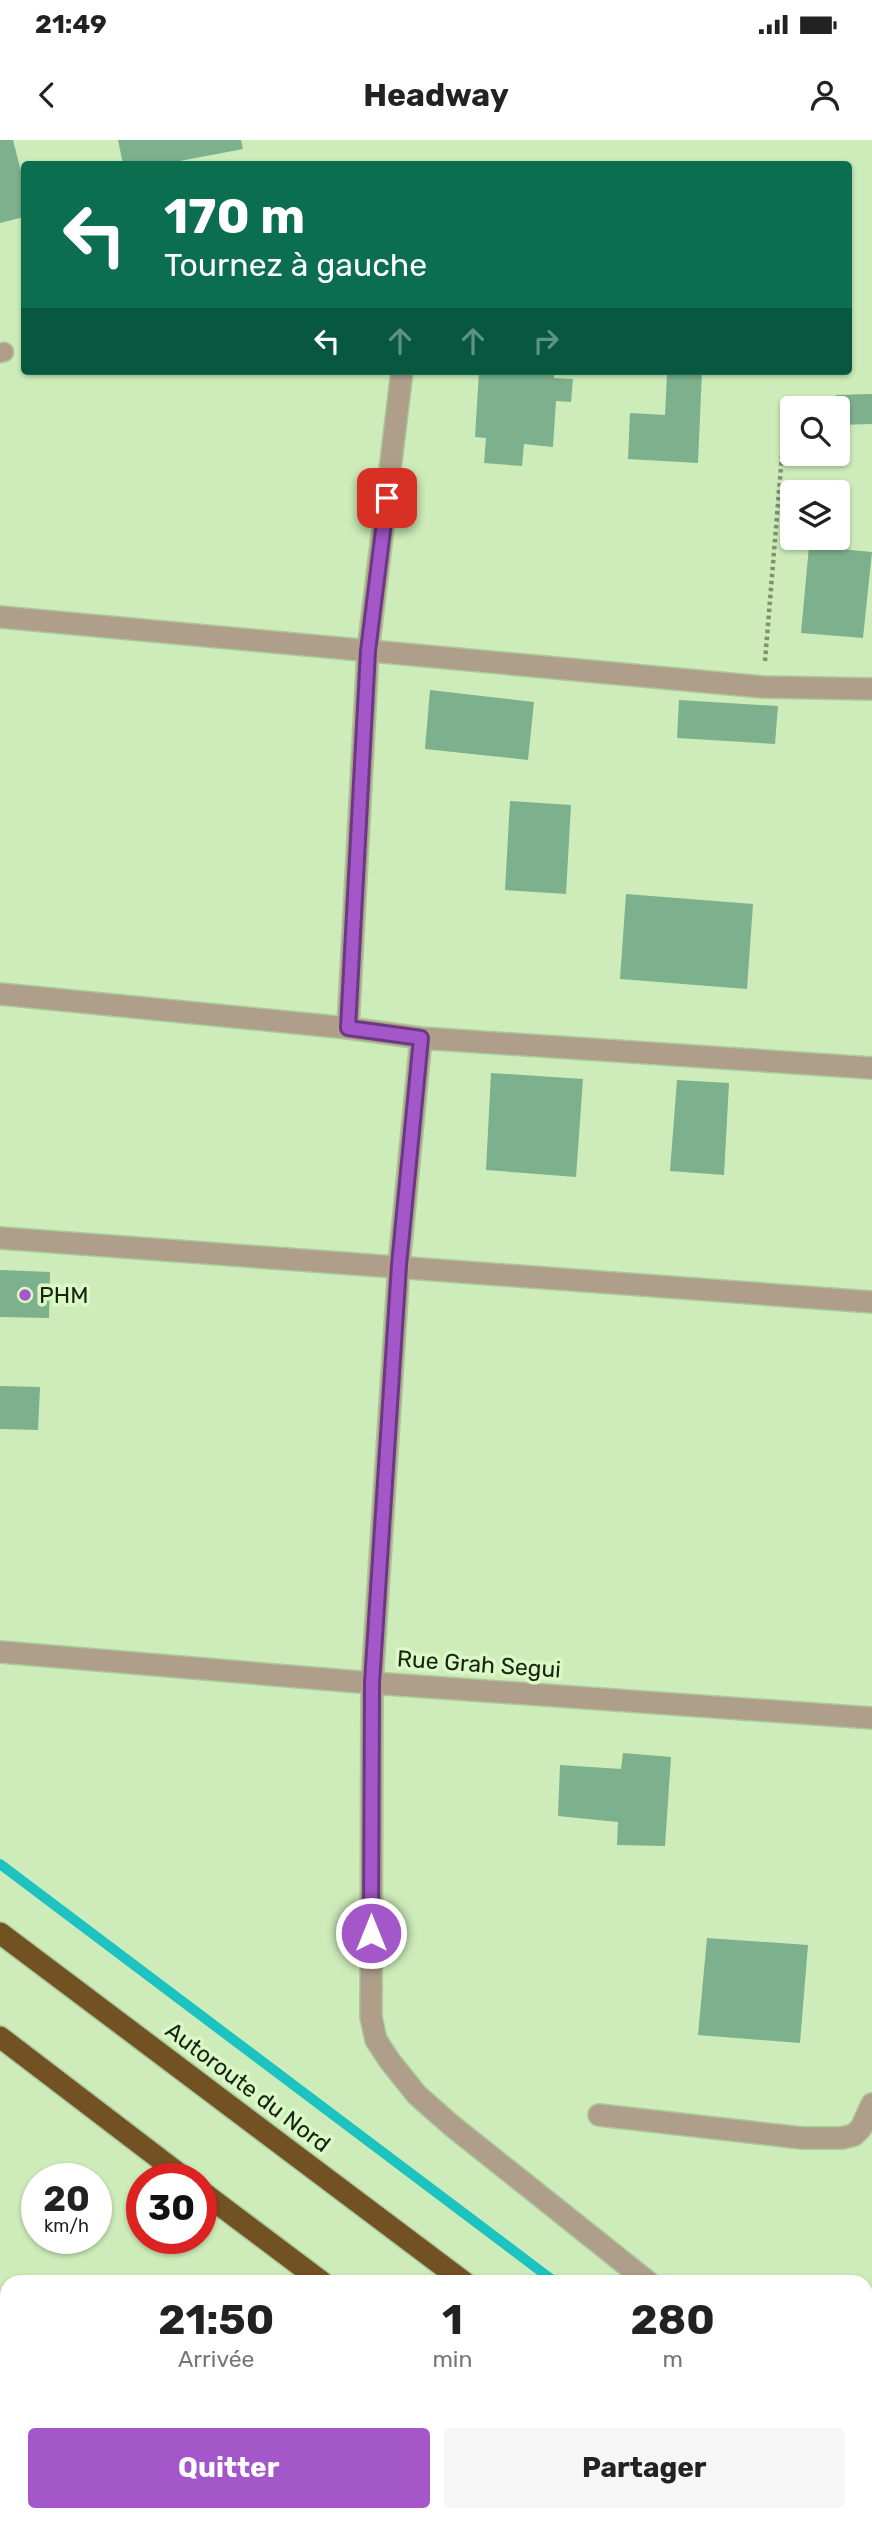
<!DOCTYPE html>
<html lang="fr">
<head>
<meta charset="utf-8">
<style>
  body { margin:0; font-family:Rubik,sans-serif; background:#f6f6f6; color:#222; height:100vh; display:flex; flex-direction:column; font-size:26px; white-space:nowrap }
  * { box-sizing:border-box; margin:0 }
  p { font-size:23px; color:#767676 }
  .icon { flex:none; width:38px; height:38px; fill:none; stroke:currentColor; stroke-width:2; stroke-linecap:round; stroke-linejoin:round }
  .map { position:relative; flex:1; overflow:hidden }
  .sheet { position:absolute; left:0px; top:2135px; width:873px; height:247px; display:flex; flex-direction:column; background:#fff; border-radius:21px 21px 0 0; box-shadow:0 2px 5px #0004 }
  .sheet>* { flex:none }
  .hud { position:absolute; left:21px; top:21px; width:831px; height:214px; border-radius:7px; box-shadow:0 2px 5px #0004; background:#0b6e4f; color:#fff; overflow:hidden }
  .fabs { position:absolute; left:780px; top:256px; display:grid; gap:14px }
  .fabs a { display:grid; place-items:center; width:70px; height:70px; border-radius:7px; background:#fff; box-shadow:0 2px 5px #0004; font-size:35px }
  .speed { position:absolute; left:21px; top:2023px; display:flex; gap:14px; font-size:35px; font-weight:700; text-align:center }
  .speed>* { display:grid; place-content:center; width:91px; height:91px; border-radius:50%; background:#fff; box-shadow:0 2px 5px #0004; line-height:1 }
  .speed small { font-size:18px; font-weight:400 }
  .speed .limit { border:10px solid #d22; background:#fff; color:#111 }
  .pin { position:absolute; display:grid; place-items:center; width:60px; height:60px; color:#fff; margin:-30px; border-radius:14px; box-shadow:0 4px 10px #0006 }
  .me { position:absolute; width:77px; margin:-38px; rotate:0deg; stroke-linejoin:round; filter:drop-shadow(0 0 5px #0008) }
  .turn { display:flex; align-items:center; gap:24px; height:147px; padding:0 28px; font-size:32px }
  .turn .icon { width:91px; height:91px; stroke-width:2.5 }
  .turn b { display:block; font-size:49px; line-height:60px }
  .lanes { display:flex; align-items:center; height:66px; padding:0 28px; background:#0003; justify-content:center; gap:35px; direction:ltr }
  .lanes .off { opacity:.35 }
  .eta { display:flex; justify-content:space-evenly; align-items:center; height:119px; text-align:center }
  .eta b { font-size:42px; font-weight:700; line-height:49px }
  .cta { display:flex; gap:14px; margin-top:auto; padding:14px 28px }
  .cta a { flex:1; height:80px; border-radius:7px; background:#a457c9; color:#fff; font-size:28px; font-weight:700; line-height:80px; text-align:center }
  .cta a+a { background:#f6f6f6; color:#222 }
  .status { display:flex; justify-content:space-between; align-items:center; height:49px; padding:0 35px; background:#fff; direction:ltr }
  .status svg { height:19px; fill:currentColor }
  header { display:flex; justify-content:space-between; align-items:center; height:91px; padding:0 28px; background:#fff; font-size:32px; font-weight:700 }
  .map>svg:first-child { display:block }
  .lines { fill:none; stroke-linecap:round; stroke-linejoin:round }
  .stream { stroke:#1dc3c0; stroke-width:10 }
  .building { fill:#7db08c }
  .service-casing { stroke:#acc89b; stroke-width:21 }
  .minor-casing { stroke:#acc89b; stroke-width:24 }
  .motorway-casing { stroke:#acc89b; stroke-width:24 }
  .path { stroke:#7d936f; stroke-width:4.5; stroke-dasharray:3.5 3.5; stroke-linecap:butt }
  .service { stroke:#ae9e8a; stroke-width:18 }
  .minor { stroke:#ae9e8a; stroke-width:21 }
  .motorway { stroke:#725123; stroke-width:21 }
  .route-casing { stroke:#6b3983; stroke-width:18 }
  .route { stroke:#a457c9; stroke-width:12 }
  .poi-dot { fill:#a457c9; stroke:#daf9c6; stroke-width:2.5 }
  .labels { text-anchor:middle; stroke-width:7; stroke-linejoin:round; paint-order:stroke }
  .poi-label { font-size:23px; fill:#182310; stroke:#daf9c6; text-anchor:start }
  .street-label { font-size:23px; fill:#182310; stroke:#daf9c6 }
</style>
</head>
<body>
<div class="status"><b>21:49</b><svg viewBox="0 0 49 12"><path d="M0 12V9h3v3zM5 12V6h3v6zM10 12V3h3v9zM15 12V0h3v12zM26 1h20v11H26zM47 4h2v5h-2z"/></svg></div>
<header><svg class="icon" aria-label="back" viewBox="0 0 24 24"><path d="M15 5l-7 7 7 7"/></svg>Headway<svg class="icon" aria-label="person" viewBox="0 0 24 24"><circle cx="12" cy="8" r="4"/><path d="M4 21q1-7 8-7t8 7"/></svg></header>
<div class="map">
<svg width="872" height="2381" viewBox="0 0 872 2381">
  <rect width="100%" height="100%" fill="#cdecb9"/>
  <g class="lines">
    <!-- stream -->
    <path class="stream" d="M0 1724 555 2142"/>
  </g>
  <!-- building -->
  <path class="building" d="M0 0H13L24 43V77L0 83Z
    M118 0H241L243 9 164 24H123Z
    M479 231H554V238L573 239 571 262 556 261 553 307 524 304 522 326 484 323 486 298 475 297Z
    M657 231H702L698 323 628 319 630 273 665 275 667 234 657 233Z
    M872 254V284L838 285 836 255Z
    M809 406 872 412 863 498 801 493Z
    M430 550 534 562 528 620 425 609Z
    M679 560 778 566 775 604 677 598Z
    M510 661 571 665 566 754 505 750Z
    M626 754 753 764 747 849 620 839Z
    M491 933 583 939 576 1037 486 1030Z
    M677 940 729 943 724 1035 670 1031Z
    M0 1130 50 1132 49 1178 0 1177Z
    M0 1246 40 1247 38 1290 0 1289Z
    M623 1613 671 1617 665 1706 617 1705 618 1682 558 1676 560 1625 621 1629Z
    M707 1798 808 1805 800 1903 698 1895Z"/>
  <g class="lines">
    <defs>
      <path id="service" d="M0 213 4 212"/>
      <path id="minor" d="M0 477 763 547 872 549
        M0 854 348 888 421 898 872 928
        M348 888 368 511 402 231
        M421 898 399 1125 372 1543 371 1877 376 1900 389 1920 417 1955 451 1985 648 2142
        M0 1098 872 1162
        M0 1512 372 1543 872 1578
        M599 1975 802 1998H842L854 1995 861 1988 872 1964
        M866 2310 872 2314
        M127 2381 136 2375"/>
      <path id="motorway" d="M0 1793 464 2142
        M0 1897 186 2039
        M201 2051 322 2142
        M628 2375 637 2381
        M775 2375 783 2381"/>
    </defs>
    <!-- service casing -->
    <use href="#service" class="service-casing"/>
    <!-- minor casing -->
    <use href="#minor" class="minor-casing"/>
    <!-- motorway casing -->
    <use href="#motorway" class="motorway-casing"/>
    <!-- path -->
    <path class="path" d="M765 521 786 266"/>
    <!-- service -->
    <use href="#service" class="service"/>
    <!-- minor -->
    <use href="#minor" class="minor"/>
    <!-- motorway -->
    <use href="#motorway" class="motorway"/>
  </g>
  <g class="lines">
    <defs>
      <path id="route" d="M371 1793 372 1543 399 1125 421 898 348 888 368 511 387 358"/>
    </defs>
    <!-- route casing -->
    <use href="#route" class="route-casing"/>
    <!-- route -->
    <use href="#route" class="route"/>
  </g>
  <!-- markers -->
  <circle class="poi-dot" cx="25" cy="1155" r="7"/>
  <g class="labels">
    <!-- poi labels -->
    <g class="poi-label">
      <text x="39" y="1163">PHM</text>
    </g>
    <!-- street labels -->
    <g class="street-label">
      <text transform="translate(479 1524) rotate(4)" y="8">Rue Grah Segui</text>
      <text transform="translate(248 1947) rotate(37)" y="8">Autoroute du Nord</text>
    </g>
  </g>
</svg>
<div class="fabs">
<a><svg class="icon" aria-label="search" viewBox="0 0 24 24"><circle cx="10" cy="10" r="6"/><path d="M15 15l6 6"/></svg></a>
<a><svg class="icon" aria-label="layers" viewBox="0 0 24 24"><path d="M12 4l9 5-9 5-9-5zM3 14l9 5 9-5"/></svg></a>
</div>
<div class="speed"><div>20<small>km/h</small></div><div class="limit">30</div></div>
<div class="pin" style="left:387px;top:358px;background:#d93025"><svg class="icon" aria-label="arrive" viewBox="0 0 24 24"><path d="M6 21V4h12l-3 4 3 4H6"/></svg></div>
<svg class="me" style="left:371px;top:1793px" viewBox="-20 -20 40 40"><circle r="17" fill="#a457c9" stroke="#fff" stroke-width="3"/><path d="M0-11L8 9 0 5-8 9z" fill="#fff"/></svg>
<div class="hud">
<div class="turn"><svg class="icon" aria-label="left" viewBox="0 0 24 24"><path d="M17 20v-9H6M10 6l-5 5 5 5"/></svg><div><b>170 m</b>Tournez à gauche</div></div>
<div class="lanes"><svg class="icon" aria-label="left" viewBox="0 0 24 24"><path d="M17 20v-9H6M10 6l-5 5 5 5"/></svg><svg class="icon off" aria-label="ahead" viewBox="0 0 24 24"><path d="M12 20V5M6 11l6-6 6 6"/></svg><svg class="icon off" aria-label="ahead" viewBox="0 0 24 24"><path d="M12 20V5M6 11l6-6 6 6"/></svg><svg class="icon off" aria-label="right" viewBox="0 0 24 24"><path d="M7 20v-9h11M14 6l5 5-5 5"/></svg></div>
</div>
<section class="sheet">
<div class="eta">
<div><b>21:50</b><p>Arrivée</p></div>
<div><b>1</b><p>min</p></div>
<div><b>280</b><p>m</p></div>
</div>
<div class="cta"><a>Quitter</a><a>Partager</a></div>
</section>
</div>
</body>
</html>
